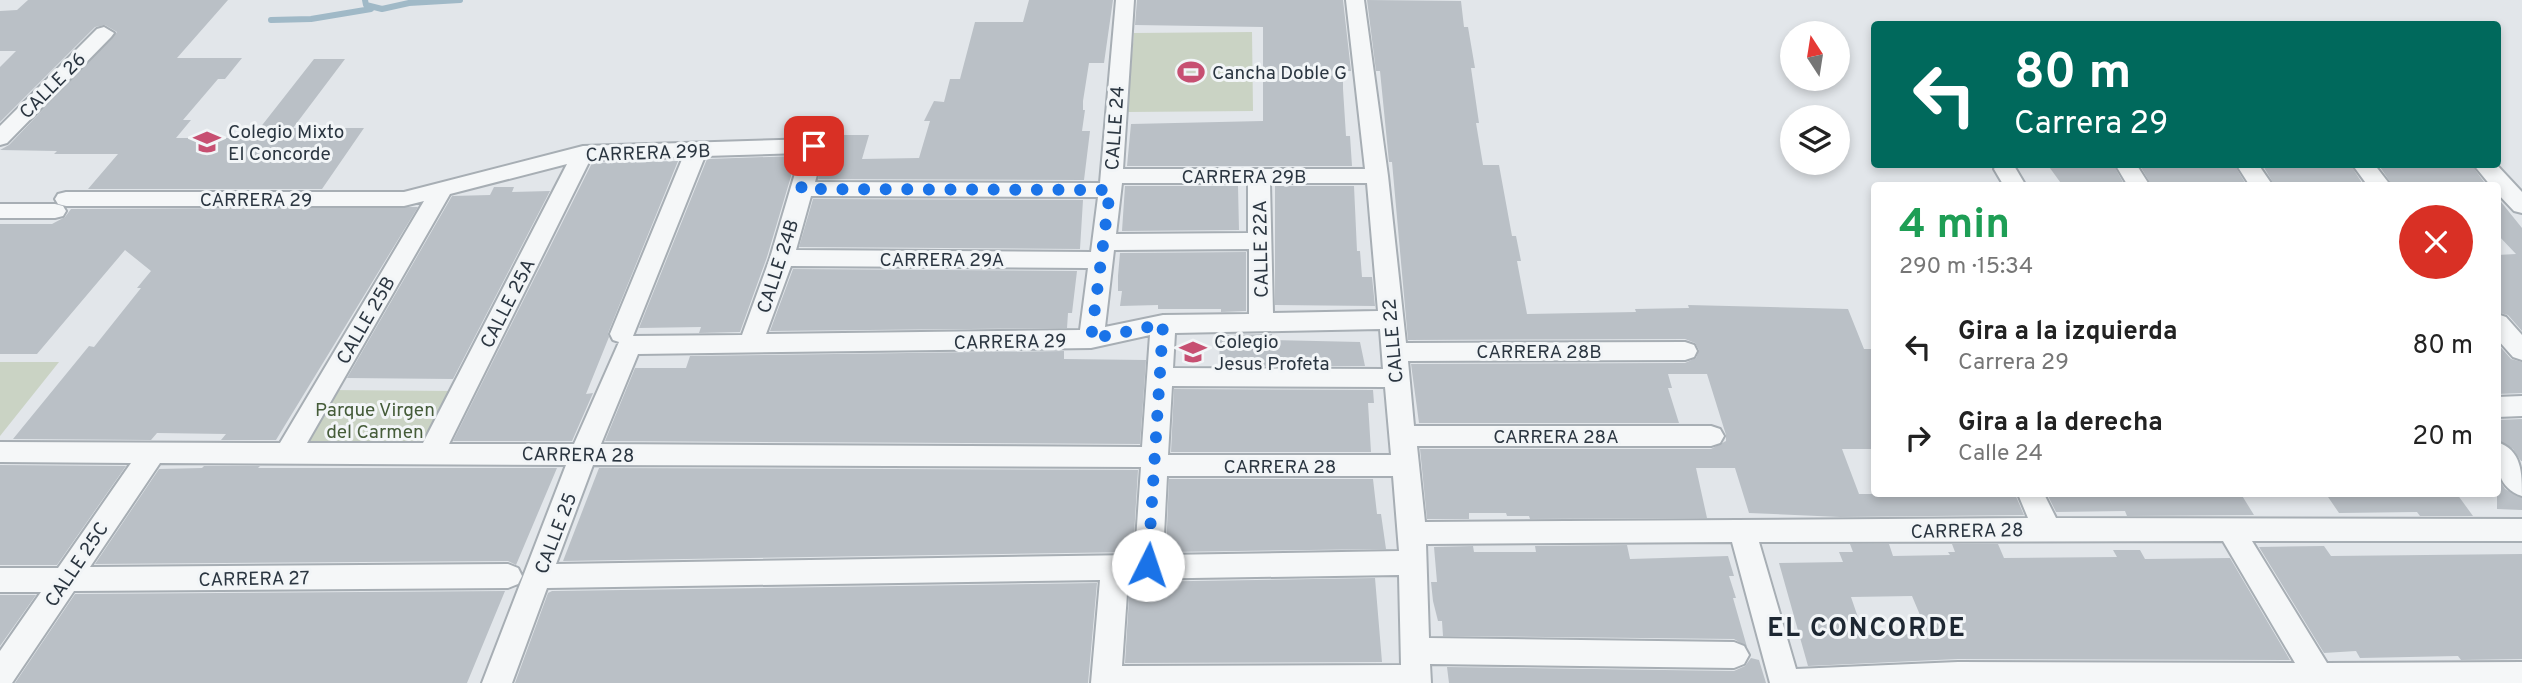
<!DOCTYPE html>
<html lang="es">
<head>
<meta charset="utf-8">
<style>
  body { margin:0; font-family:Overpass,sans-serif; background:#f6f6f6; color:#222; height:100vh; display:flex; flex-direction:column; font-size:26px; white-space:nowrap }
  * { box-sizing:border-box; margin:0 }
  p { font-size:23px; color:#767676 }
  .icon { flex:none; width:38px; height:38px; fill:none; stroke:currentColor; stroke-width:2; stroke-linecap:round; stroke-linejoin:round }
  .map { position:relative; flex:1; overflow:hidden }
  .sheet { position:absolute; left:1871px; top:182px; width:630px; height:315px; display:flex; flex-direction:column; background:#fff; border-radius:7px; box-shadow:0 4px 10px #0003 }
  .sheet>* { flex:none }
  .top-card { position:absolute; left:1871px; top:21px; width:630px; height:147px; border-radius:7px; box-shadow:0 4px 10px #0003; background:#00695c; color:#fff; overflow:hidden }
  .needle { width:46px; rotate:348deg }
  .buttons { position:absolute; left:1780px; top:21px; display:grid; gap:14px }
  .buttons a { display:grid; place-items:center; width:70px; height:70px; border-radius:50%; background:#fff; box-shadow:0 4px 10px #0003; font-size:35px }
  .pin { position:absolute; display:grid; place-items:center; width:60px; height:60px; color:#fff; margin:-30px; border-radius:14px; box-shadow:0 4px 10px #0006 }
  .me { position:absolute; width:77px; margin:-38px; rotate:4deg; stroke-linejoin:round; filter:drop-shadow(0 0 5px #0008) }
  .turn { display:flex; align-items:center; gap:24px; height:147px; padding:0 28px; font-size:32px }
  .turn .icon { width:91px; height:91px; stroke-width:2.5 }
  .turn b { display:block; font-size:49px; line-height:60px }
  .round { display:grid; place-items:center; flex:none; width:74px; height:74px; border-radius:37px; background:#f6f6f6 }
  .head { display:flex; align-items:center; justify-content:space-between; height:119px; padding:0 28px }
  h1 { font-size:42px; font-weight:700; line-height:52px; color:#1e9e55 }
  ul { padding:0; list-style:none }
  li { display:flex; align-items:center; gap:21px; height:91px; padding:0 28px }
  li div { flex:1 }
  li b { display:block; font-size:26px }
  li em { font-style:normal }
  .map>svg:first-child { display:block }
  .green { fill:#cad3c4 }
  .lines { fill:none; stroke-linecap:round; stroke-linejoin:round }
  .stream { stroke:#a0b9c7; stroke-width:6 }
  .building { fill:#bac0c6; fill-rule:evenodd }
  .minor-casing { stroke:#a7aeb4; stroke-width:4 }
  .minor { fill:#f5f7f8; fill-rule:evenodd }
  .route { stroke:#1a73e8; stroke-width:12; stroke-dasharray:0 21.6 }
  .labels { text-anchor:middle; stroke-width:6; stroke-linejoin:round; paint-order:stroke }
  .poi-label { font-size:19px; fill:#2b3641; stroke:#f2f5f7; text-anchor:start }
  .street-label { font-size:19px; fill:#2b3641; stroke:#f2f5f7 }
  .park-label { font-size:19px; fill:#455c39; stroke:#f2f5f7 }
  .district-label { font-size:26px; font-weight:bold; letter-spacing:2px; fill:#1d2732; stroke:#f2f5f7 }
</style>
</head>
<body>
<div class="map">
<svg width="2522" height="683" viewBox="0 0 2522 683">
  <rect width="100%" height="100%" fill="#e2e6ea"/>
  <!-- green -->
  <path class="green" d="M1252 32 1253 111 1127 112 1134 33Z
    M0 362H59L0 436Z
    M329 390 454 391 424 449 296 448Z"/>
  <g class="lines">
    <!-- stream -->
    <path class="stream" d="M365 0 366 5 382 9 409 3 460 0
      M271 20 311 19 371 9"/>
  </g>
  <!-- building -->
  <path class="building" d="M28 0H228L177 58H242L225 79H218L183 120H191L176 138H252L314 59H345L293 128H364L322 189H88L118 154H54L57 151 0 150 9 145 117 32 105 25 95 27 0 122V67L16 51H0V11L17 10Z
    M1029 0H1113L1104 63H1089L1083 101V110H1085L1082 131H1090L1084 180 818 179 832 135H869L862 159 919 158 930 121H924L934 101 944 102 950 79H960L975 22H1023Z
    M1137 0H1343L1351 71H1343V89L1346 136H1350L1352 166H1127L1131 124 1263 121V27L1135 25Z
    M1367 0 1461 1 1464 27H1468L1475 68H1471L1479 123H1476L1483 165H1499L1512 236H1516L1521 261H1517L1527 314 1636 312 1635 309 1689 308 1688 305 1848 309 1864 349H1874V449H1842L1859 494H2015L2024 515 1840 517 1749 513 1735 468H1696L1707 518 1530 519 1529 516H1507L1506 513H1469V519H1427L1420 449H1711L1726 441V435L1707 374H1668L1672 388H1668L1679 423H1419L1411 364 1685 363 1696 358 1699 350 1695 343 1685 339 1408 340 1392 162H1389L1380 71H1376Z
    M797 156 767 257 740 332 699 333 701 327 639 328 707 159Z
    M678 161 608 333 609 337 586 394 593 393 572 441H453L592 163Z
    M2047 164H2113L2125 186H2063Z
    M2139 164H2234L2247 186H2152Z
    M2262 164H2350L2364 186H2275Z
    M2378 164H2471L2487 186H2393Z
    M1125 186H1238L1239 230 1122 231Z
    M1275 186H1354L1357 251H1360L1362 277H1372L1375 306 1275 305Z
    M494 187H514L512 192 550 191 453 379 347 378 452 196 490 195Z
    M2497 197 2522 228V331L2508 315 2497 312V255L2516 254 2497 234Z
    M813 199 1083 200 1080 249 799 247Z
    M418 207 276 440H221L226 434 157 433 151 440 13 439 89 346 94 347 141 288H137L151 271 125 250 37 354H0V224H52L65 217 71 209Z
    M1246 252V311L1221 312V309H1158V305L1120 306 1122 291H1118V276L1120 253Z
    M793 269 1077 271 1072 313H1068L1067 328 770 331Z
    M1272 334V340L1360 342 1365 366H1219L1220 335Z
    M2497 343 2511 359 2522 362V393L2497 394Z
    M1064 351V359L1146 360 1140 444 605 441 635 368H686L690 356Z
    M1174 389 1373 390 1374 403H1368L1371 452H1171Z
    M2522 419V461H2521L2513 449 2497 440V420Z
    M0 465 126 466 57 565H0Z
    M204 466H260L258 468H557L516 565 508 561 95 564 159 469 202 468Z
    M599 468 1138 470 1133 552 563 561Z
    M2497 475 2505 489 2522 498V510L2497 509Z
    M1169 479H1373L1377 514H1381L1386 549 1166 552Z
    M2047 494H2241L2254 515 2127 516 2125 511 2056 512Z
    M2326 494H2457L2473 516H2420L2417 512 2339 513Z
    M1850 544H1889L1893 556 1950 555 1948 552H1955L1952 544H1998L2004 558 2117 557 2113 550H2140L2145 559 2230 558 2290 660 1958 659 1808 666 1779 563 1843 562 1839 552H1853ZM1912 596 1928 634 1864 635 1851 597Z
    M1627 545 1630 559 1728 556 1734 576H1729L1736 598H1733L1747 647 1734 639 1443 636 1442 621H1438L1433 601 1431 582H1437L1434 547 1473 546 1474 552H1536L1535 546Z
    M2324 546 2331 556 2522 554V659L2461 660 2458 656 2360 658 2356 651 2324 653 2259 547Z
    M1375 578 1382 662 1125 663 1130 582Z
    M1097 583 1088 683H515L548 593 552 591Z
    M505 591 467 683H15L75 594Z
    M0 595H36L0 646Z
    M1751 658 1759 660 1766 683H1449L1447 667 1734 671 1745 666Z"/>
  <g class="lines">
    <defs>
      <path id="minor" d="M1116 0H1134L1123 169H1365L1346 0H1364L1388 176 1406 343 1685 342 1694 345 1697 351 1694 357 1685 360 1408 361 1414 426H1711L1720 429 1724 436 1720 443 1711 446H1417L1425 522 2028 518 2018 494H2044L2056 518 2522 519V541H2252L2327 663 2522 662V683H1770L1732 542 1426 544 1429 638 1734 642 1744 646 1749 655 1744 664 1734 668 1430 664 1431 683H1091L1100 580 547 588 512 683H482L566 465 160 463 90 567 508 564 518 568 522 576 518 584 508 588 74 591 12 683H0V651L41 592H0V568H58L131 463 0 462V442L280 443 424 201 404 206H66L58 204 55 199 58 194 66 192H404L583 146 814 139 822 141 825 146 815 182 1100 183ZM801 153 770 258 742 335 633 336 705 156ZM683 157 610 334 613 340 619 342 574 444H449L590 160ZM567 164 423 443H307L450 194ZM1122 183H1248V233L1116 234ZM1270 183H1367L1378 311 1273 313ZM811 196 1098 197 1091 252 796 250ZM1249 249V314L1163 315 1105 327 1114 250ZM791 266 1088 268 1080 330 766 334ZM1380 329 1383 369 1173 368 1175 333ZM1150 335 1142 447 601 444 638 354 1091 348ZM1172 386 1385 387 1391 455H1168ZM593 465 1141 467 1135 555 556 564ZM1167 476H1393L1399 551 1163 555ZM2223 541 2295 663 1958 662 1796 669 1759 542ZM1399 575 1401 665 1122 666 1128 579Z
        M104 27 114 33 111 37 7 143 0 145V126L97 29Z
        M1997 164H2013L2026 186H2004L1994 169Z
        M2115 164H2136L2150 186H2128Z
        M2236 164H2258L2273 186H2250Z
        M2352 164H2374L2391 186H2368Z
        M2473 164H2496L2522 192V213L2514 211 2497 193V186H2491Z
        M0 204H55L63 206 66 211 63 216 55 218H0Z
        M2497 314 2506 317 2522 335V360L2513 357 2497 339Z
        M2522 396V416L2497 417V397Z
        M2497 442C2522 450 2522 473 2522 496 2496 487 2497 465 2497 442Z"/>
    </defs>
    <!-- minor casing -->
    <use href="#minor" class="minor-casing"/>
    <!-- minor -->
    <use href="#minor" class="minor"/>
  </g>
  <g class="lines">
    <!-- route -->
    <path class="route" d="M814 146 801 189 1110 190 1091 339 1163 324 1148 565"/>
  </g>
  <!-- icons -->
  <defs>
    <symbol id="stadium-bare" viewBox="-9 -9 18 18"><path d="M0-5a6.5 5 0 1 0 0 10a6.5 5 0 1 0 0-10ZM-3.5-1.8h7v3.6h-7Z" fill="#c75072" stroke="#f2f5f7" stroke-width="2.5" paint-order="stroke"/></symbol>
    <symbol id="school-bare" viewBox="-9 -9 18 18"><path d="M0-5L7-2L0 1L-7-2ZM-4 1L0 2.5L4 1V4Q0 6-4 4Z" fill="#c75072" stroke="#f2f5f7" stroke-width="2.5" paint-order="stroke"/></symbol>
  </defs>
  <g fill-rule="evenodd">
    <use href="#stadium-bare" x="1172" y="53" width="38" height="38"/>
    <use href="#school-bare" x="188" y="123" width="38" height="38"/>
    <use href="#school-bare" x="1174" y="333" width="38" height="38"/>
  </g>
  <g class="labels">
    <!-- poi labels -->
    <g class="poi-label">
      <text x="1212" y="79">Cancha Doble G</text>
      <text x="228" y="138">Colegio Mixto<tspan x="228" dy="22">El Concorde</tspan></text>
      <text x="1214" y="348">Colegio<tspan x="1214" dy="22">Jesus Profeta</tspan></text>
    </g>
    <!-- street labels -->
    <g class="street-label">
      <text transform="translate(52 85) rotate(-45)" y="7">CALLE 26</text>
      <text transform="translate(1114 128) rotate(-86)" y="7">CALLE 24</text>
      <text transform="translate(648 152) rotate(-2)" y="7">CARRERA 29B</text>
      <text x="1244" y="183">CARRERA 29B</text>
      <text x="256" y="206">CARRERA 29</text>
      <text transform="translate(1260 249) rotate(-91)" y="7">CALLE 22A</text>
      <text x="942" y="266">CARRERA 29A</text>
      <text transform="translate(777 266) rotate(-72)" y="7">CALLE 24B</text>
      <text transform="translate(507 303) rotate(-63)" y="7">CALLE 25A</text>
      <text transform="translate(365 320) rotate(-60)" y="7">CALLE 25B</text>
      <text transform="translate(1010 341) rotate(-1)" y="7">CARRERA 29</text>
      <text transform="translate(1392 341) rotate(-95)" y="7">CALLE 22</text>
      <text x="1539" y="358">CARRERA 28B</text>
      <text x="1556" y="443">CARRERA 28A</text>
      <text transform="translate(578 454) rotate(1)" y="7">CARRERA 28</text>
      <text x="1280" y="473">CARRERA 28</text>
      <text transform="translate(1967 530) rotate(-1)" y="7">CARRERA 28</text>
      <text transform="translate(555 533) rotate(-69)" y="7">CALLE 25</text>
      <text transform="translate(76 564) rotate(-56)" y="7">CALLE 25C</text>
      <text transform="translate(254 578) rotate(-1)" y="7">CARRERA 27</text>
    </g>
    <!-- park labels -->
    <g class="park-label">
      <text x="375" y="416">Parque Virgen<tspan x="375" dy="22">del Carmen</tspan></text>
    </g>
    <!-- district labels -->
    <g class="district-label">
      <text x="1867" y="636">EL CONCORDE</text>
    </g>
  </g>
</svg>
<div class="buttons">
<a><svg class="needle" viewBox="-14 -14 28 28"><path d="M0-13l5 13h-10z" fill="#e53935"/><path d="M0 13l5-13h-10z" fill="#767676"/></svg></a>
<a><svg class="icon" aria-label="layers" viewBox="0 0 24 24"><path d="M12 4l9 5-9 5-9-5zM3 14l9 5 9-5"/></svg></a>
</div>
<div class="pin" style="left:814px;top:146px;background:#d93025"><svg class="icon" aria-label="arrive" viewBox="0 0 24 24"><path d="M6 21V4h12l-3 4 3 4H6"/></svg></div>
<svg class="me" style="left:1148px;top:565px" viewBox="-20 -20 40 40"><circle r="19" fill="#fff"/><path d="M0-13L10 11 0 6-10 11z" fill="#1a73e8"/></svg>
<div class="top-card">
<div class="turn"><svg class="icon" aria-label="left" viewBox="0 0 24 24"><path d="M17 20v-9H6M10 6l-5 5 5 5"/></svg><div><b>80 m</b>Carrera 29</div></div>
</div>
<section class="sheet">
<div class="head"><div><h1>4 min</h1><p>290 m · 15:34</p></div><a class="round" style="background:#d93025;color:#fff"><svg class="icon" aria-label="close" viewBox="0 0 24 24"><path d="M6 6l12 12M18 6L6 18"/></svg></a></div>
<ul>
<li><svg class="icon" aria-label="left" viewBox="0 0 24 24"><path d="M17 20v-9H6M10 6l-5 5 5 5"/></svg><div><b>Gira a la izquierda</b><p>Carrera 29</p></div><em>80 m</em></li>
<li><svg class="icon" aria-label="right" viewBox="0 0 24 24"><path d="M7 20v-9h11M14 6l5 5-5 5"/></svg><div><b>Gira a la derecha</b><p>Calle 24</p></div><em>20 m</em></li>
</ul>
</section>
</div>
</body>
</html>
